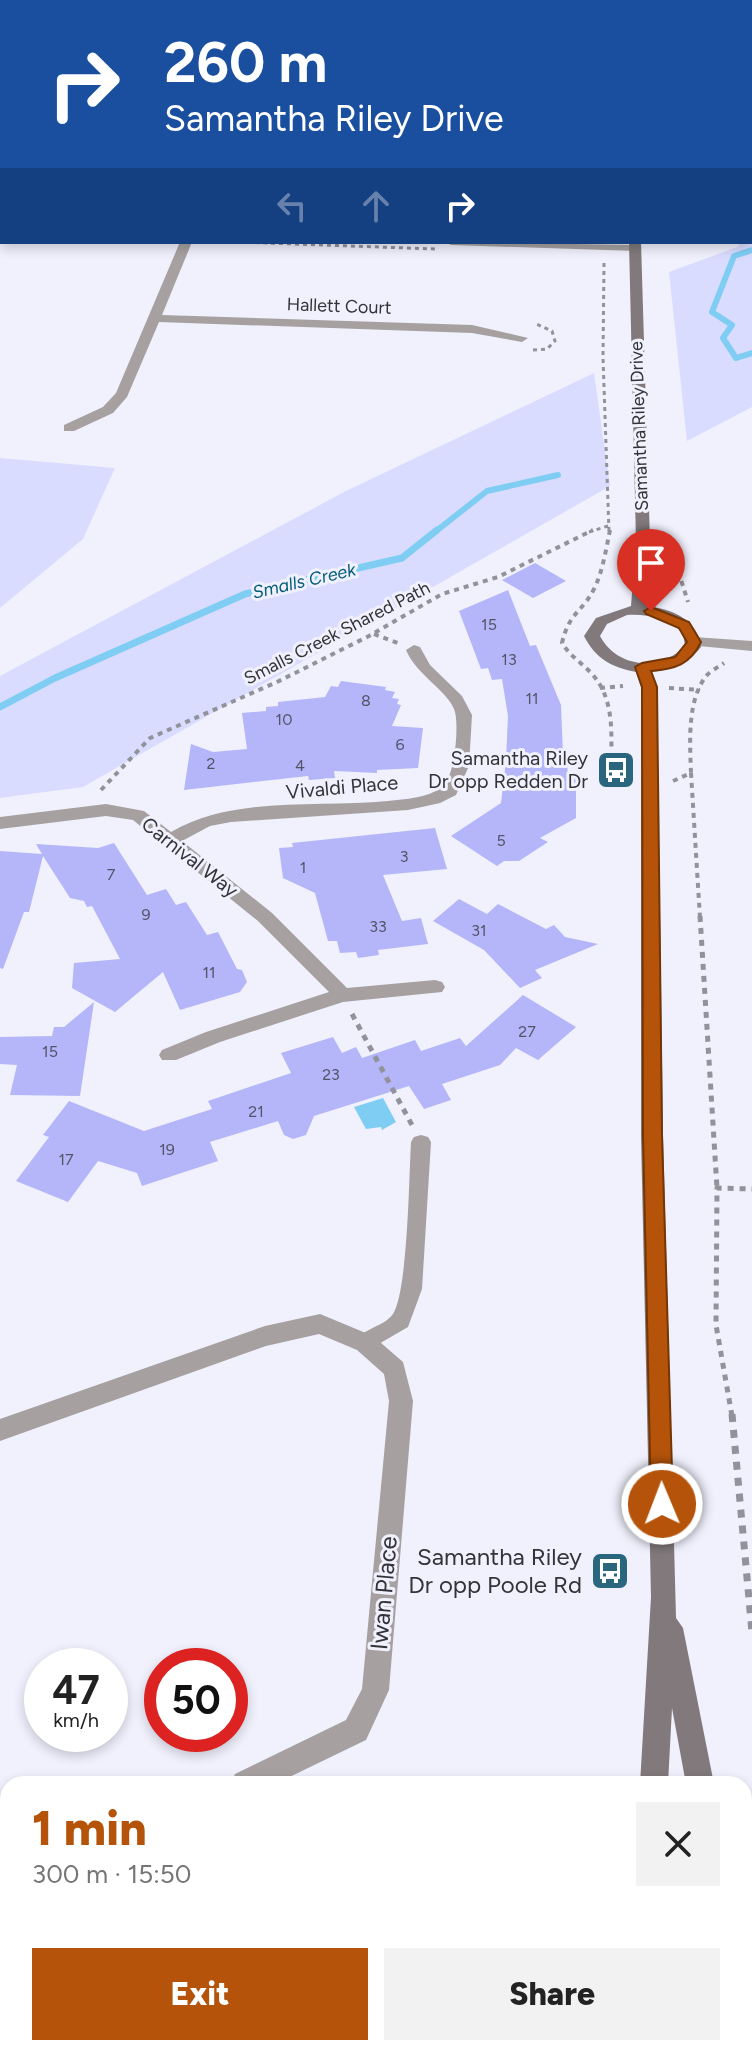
<!DOCTYPE html>
<html lang="en">
<head>
<meta charset="utf-8">
<style>
  body { margin:0; font-family:Figtree,sans-serif; background:#f2f2f2; color:#222; height:100vh; display:flex; flex-direction:column; font-size:30px; white-space:nowrap }
  * { box-sizing:border-box; margin:0 }
  p { font-size:26px; color:#767676 }
  .icon { flex:none; width:44px; height:44px; fill:none; stroke:currentColor; stroke-width:2; stroke-linecap:round; stroke-linejoin:round }
  .map { position:relative; flex:1; overflow:hidden }
  .panel { position:absolute; left:0px; top:1776px; width:752px; height:280px; display:flex; flex-direction:column; background:#fff; border-radius:24px 24px 0 0; box-shadow:0 4px 12px #0003 }
  .panel>* { flex:none }
  .guide { position:absolute; left:0px; top:0px; width:752px; height:244px; box-shadow:0 4px 12px #0003; background:#1a4fa0; color:#fff; overflow:hidden }
  .speed { position:absolute; left:24px; top:1648px; display:flex; gap:16px; font-size:40px; font-weight:700; text-align:center }
  .speed>* { display:grid; place-content:center; width:104px; height:104px; border-radius:50%; background:#fff; box-shadow:0 4px 12px #0003; line-height:1 }
  .speed small { font-size:20px; font-weight:400 }
  .speed .limit { border:12px solid #d22; background:#fff; color:#111 }
  .pin { position:absolute; display:grid; place-items:center; width:68px; height:68px; color:#fff; margin:-82px -34px; border-radius:50% 50% 50% 0; rotate:-45deg; box-shadow:0 0 8px #0007 }
  .pin .icon { rotate:45deg }
  .me { position:absolute; width:88px; margin:-44px; rotate:359deg; stroke-linejoin:round; filter:drop-shadow(0 0 6px #0008) }
  .turn { display:flex; align-items:center; gap:28px; height:168px; padding:0 32px; font-size:36px }
  .turn .icon { width:104px; height:104px; stroke-width:2.5 }
  .turn b { display:block; font-size:56px; line-height:68px }
  .lanes { display:flex; align-items:center; height:76px; padding:0 32px; background:#0003; justify-content:center; gap:40px; direction:ltr }
  .lanes .off { opacity:.35 }
  .round { display:grid; place-items:center; flex:none; width:84px; height:84px; border-radius:0px; background:#f2f2f2 }
  .overview { display:flex; align-items:center; justify-content:space-between; height:136px; padding:0 32px }
  h1 { font-size:48px; font-weight:800; line-height:60px; color:#b45309 }
  .action { display:flex; gap:16px; margin-top:auto; padding:16px 32px }
  .action a { flex:1; height:92px; border-radius:0px; background:#b45309; color:#fff; font-size:32px; font-weight:800; line-height:92px; text-align:center }
  .action a+a { background:#f2f2f2; color:#222 }
  .map>svg:first-child { display:block }
  .green { fill:#dadcff }
  .water { fill:#80cdf4 }
  .lines { fill:none; stroke-linecap:round; stroke-linejoin:round }
  .stream-far1 { stroke:#80cdf4; stroke-width:6 }
  .stream { stroke:#80cdf4; stroke-width:7 }
  .building { fill:#b4b6f9 }
  .path-far4 { stroke:#91929a; stroke-width:2; stroke-dasharray:3 3; stroke-linecap:butt }
  .path-far3 { stroke:#91929a; stroke-width:3; stroke-dasharray:4 4; stroke-linecap:butt }
  .path-far2 { stroke:#91929a; stroke-width:4; stroke-dasharray:5 5; stroke-linecap:butt }
  .path-far1 { stroke:#91929a; stroke-width:5; stroke-dasharray:6 6; stroke-linecap:butt }
  .path { stroke:#91929a; stroke-width:7; stroke-dasharray:8 8; stroke-linecap:butt }
  .service { fill:#a6a0a1; fill-rule:evenodd }
  .minor { fill:#a6a0a1; fill-rule:evenodd }
  .tertiary { fill:#a6a0a1; fill-rule:evenodd }
  .secondary { fill:#81797b; fill-rule:evenodd }
  .route { fill:#b45309; stroke:#753606; stroke-width:2 }
  .labels { text-anchor:middle; stroke-width:6; stroke-linejoin:round; paint-order:stroke }
  .number-label { font-size:16px; fill:#535468 }
  .far-street-label { font-size:18px; fill:#333338; stroke:#f0f1fd }
  .far-water-label { font-size:18px; font-style:italic; fill:#055c7c; stroke:#f0f1fd }
  .poi-label { font-size:20px; fill:#333338; stroke:#f0f1fd; text-anchor:end }
  .street-label { font-size:20px; fill:#333338; stroke:#f0f1fd }
  .near-poi-label { font-size:24px; fill:#333338; stroke:#f0f1fd; text-anchor:end }
  .near-street-label { font-size:24px; fill:#333338; stroke:#f0f1fd }
</style>
</head>
<body>
<div class="map">
<svg width="752" height="2056" viewBox="0 0 752 2056">
  <rect width="100%" height="100%" fill="#f0f1fd"/>
  <!-- green -->
  <path class="green" d="M752 227V407L687 441 669 272 737 247 741 242H750Z
    M594 373 610 486 83 787 0 798V676L346 491Z
    M0 458 115 468 83 539 0 608Z"/>
  <!-- water -->
  <path class="water" d="M383 1098 396 1122 382 1130 381 1127 366 1129 354 1107Z"/>
  <g class="lines">
    <!-- stream-far1 -->
    <path class="stream-far1" d="M752 250 734 256 712 312 732 325 723 338 736 358 752 353
      M435 532 487 491 558 475"/>
    <!-- stream -->
    <path class="stream" d="M0 707 55 678 245 594 402 558 437 530"/>
  </g>
  <!-- building -->
  <path class="building" d="M535 563 566 581 533 598 502 580Z
    M508 590 530 646 536 645 561 705 563 754 567 757 568 779H576V818L540 838 548 842 519 861H504L497 866 451 836 501 803 506 760 508 716 502 679 492 680 488 668 481 669 459 611Z
    M341 681 386 687 385 690 395 692 392 698 399 699 397 704 401 705 392 726 423 728 418 768 377 770V773L334 771 335 778 309 780 308 776 184 790 191 744 213 752 247 749 242 713 266 711V707L278 706V702L325 697 331 686 338 687Z
    M435 828 447 869 383 875 402 921 421 918 428 944 378 950 379 955 358 958 356 952 340 953 337 941H328L315 893 283 878 279 848 293 847 292 843Z
    M114 843 147 895 166 889 176 905 186 902 207 935 218 932 237 969 242 970 247 982 240 992 180 1010 163 972 115 1012 72 988 74 963 120 959 92 906 87 907 84 901 70 898 43 856 29 912H24L3 969 0 968V851L42 854 36 844 98 848Z
    M459 899 487 914 498 904 546 929 554 925 565 937 598 944 535 970 542 978 520 988 484 950 433 921Z
    M523 995 576 1027 538 1060 516 1048 500 1065 442 1084 451 1100 424 1109 409 1086 314 1116 306 1135 293 1139 284 1135 278 1121 210 1142 218 1161 142 1186 137 1173 98 1161 68 1202 16 1181 49 1137 43 1135 69 1101 144 1131 212 1109 208 1101 291 1073 281 1053 333 1037 342 1053 356 1047 362 1058 415 1040 421 1051 460 1038 466 1046Z
    M94 1002 80 1096 10 1095 17 1065 0 1064V1037L52 1036 54 1027H64Z"/>
  <g class="lines">
    <!-- path-far4 -->
    <path class="path-far4" d="M102 0 170 2
      M513 0 580 2"/>
    <!-- path-far3 -->
    <path class="path-far3" d="M239 242 435 249
      M604 263 603 357 609 532
      M533 350 547 349 555 341 552 331 534 323
      M589 532 611 525"/>
    <!-- path-far2 -->
    <path class="path-far2" d="M610 530C606 549 603 570 595 587 583 612 569 612 562 643 570 656 582 663 592 674 616 700 611 738 611 770L628 779
      M662 550 673 554 688 602
      M374 634 398 643
      M600 688 623 686
      M669 688 700 690
      M691 773 700 918
      M673 781 691 773C690 744 687 704 704 679 708 672 717 668 724 663
      M101 790 150 738 277 682 369 636 442 594 498 577 593 530"/>
    <!-- path-far1 -->
    <path class="path-far1" d="M700 916 717 1188
      M352 1014 412 1125
      M732 1416 716 1325 717 1188 752 1189"/>
    <!-- path -->
    <path class="path" d="M732 1414 752 1632
      M331 2048V2056"/>
    <!-- service -->
    <path class="service" d="M421 1135 428 1137 431 1142 422 1289 408 1327 365 1352 358 1349 354 1343C362 1328 384 1327 393 1314 408 1290 409 1176 411 1142L414 1137Z"/>
    <!-- minor -->
    <path class="minor" d="M186 0H259L260 2H187Z
      M401 0H478L479 2H402Z
      M714 0H722V2H714Z
      M750 6 752 7V13L750 12Z
      M0 17H2V23H0Z
      M750 107 752 108V119H750Z
      M750 175H752L750 185Z
      M750 202H752V209H750Z
      M0 230H2V236H0Z
      M180 242H192L162 315 472 325 528 338 522 342 472 333 159 322 127 397 113 413 74 431H64V425L103 407 116 393Z
      M445 242 636 245 642 248 636 251 451 245Z
      M414 645 420 647 430 665 462 696 472 715 469 766 456 795 440 803 408 810 231 822 210 826 182 841 272 913 347 988 435 980 442 982 445 987 442 992 343 1002 220 1042 176 1060H162L159 1055 162 1050 206 1032 329 992 258 921 133 820 106 816 0 829V817L106 804 144 811 171 832C234 795 317 808 388 801 405 799 427 798 441 788 455 779 459 727 455 712 450 692 416 675 406 650Z
      M320 1314 373 1336 403 1362 413 1401 389 1690 366 1740 275 1784H231L235 1774 346 1720 362 1689 389 1401 384 1374 357 1350 319 1334 266 1346 0 1441V1419L265 1326Z"/>
    <!-- tertiary -->
    <path class="tertiary" d="M750 66H752V72H750Z
      M694 637 752 641V651L688 645V639Z"/>
    <!-- secondary -->
    <path class="secondary" d="M616 0H624L625 2H617Z
      M0 47H2V53H0Z
      M629 242H641L650 542 646 606C673 609 697 619 701 647 688 664 673 669 652 672L657 687 663 1135 676 1618 683 1628 714 1784H686L672 1708 668 1784H640L651 1597 641 1135V687L636 672C611 667 596 659 584 636L596 618 631 606 636 542ZM627 615C649 614 667 618 683 633L685 646C660 672 617 668 600 636L607 624Z
      M643 2048H675L676 2056H644Z
      M697 2048H729V2056H697Z"/>
  </g>
  <!-- route -->
  <path class="route" d="M651 607 689 622 701 642C690 665 675 669 651 671L657 687 662 1135 673 1504 670 1512 662 1515 654 1512 651 1504 643 1135 642 687 635 667 642 663 675 657 687 642 679 628 646 614 644 611Z"/>
  <!-- icons -->
  <defs>
    <symbol id="bus-square" viewBox="-11 -11 22 22"><rect x="-9" y="-9" width="18" height="18" rx="4" fill="#2a677e" stroke="#f0f1fd"/><path d="M-5-6H5V4H4V6H2V4H-2V6H-4V4H-5ZM-3.5-4V0h7V-4ZM-3.5 1.2v1.5H-2V1.2ZM2 1.2v1.5H3.5V1.2Z" fill="#fff"/></symbol>
  </defs>
  <g fill-rule="evenodd">
    <use href="#bus-square" x="594" y="748" width="44" height="44"/>
    <use href="#bus-square" x="588" y="1549" width="44" height="44"/>
  </g>
  <g class="labels">
    <!-- number labels -->
    <g class="number-label">
      <text x="489" y="630">15</text>
      <text x="509" y="665">13</text>
      <text x="532" y="704">11</text>
      <text x="366" y="706">8</text>
      <text x="284" y="725">10</text>
      <text x="400" y="750">6</text>
      <text x="211" y="769">2</text>
      <text x="300" y="771">4</text>
      <text x="501" y="846">5</text>
      <text x="404" y="862">3</text>
      <text x="303" y="873">1</text>
      <text x="111" y="880">7</text>
      <text x="146" y="920">9</text>
      <text x="378" y="932">33</text>
      <text x="479" y="936">31</text>
      <text x="209" y="978">11</text>
      <text x="527" y="1037">27</text>
      <text x="50" y="1057">15</text>
      <text x="331" y="1080">23</text>
      <text x="256" y="1117">21</text>
      <text x="167" y="1155">19</text>
      <text x="66" y="1165">17</text>
    </g>
    <!-- far-street labels -->
    <g class="far-street-label">
      <text transform="translate(339 306) rotate(2)" y="6">Hallett Court</text>
      <text transform="translate(639 426) rotate(-92)" y="6">Samantha Riley Drive</text>
      <text transform="translate(337 633) rotate(-27)" y="6">Smalls Creek Shared Path</text>
    </g>
    <!-- far-water labels -->
    <g class="far-water-label">
      <text transform="translate(304 581) rotate(-13)" y="6">Smalls Creek</text>
    </g>
    <!-- poi labels -->
    <g class="poi-label">
      <text x="588" y="765">Samantha Riley<tspan x="588" dy="23">Dr opp Redden Dr</tspan></text>
    </g>
    <!-- street labels -->
    <g class="street-label">
      <text transform="translate(342 787) rotate(-5)" y="7">Vivaldi Place</text>
      <text transform="translate(190 857) rotate(38)" y="7">Carnival Way</text>
    </g>
    <!-- near-poi labels -->
    <g class="near-poi-label">
      <text x="582" y="1565">Samantha Riley<tspan x="582" dy="28">Dr opp Poole Rd</tspan></text>
    </g>
    <!-- near-street labels -->
    <g class="near-street-label">
      <text transform="translate(384 1593) rotate(-85)" y="8">Iwan Place</text>
    </g>
  </g>
</svg>
<div class="speed"><div>47<small>km/h</small></div><div class="limit">50</div></div>
<div class="pin" style="left:651px;top:611px;background:#d93025"><svg class="icon" aria-label="arrive" viewBox="0 0 24 24"><path d="M6 21V4h12l-3 4 3 4H6"/></svg></div>
<svg class="me" style="left:662px;top:1504px" viewBox="-20 -20 40 40"><circle r="17" fill="#b45309" stroke="#fff" stroke-width="3"/><path d="M0-11L8 9 0 5-8 9z" fill="#fff"/></svg>
<div class="guide">
<div class="turn"><svg class="icon" aria-label="right" viewBox="0 0 24 24"><path d="M7 20v-9h11M14 6l5 5-5 5"/></svg><div><b>260 m</b>Samantha Riley Drive</div></div>
<div class="lanes"><svg class="icon off" aria-label="left" viewBox="0 0 24 24"><path d="M17 20v-9H6M10 6l-5 5 5 5"/></svg><svg class="icon off" aria-label="ahead" viewBox="0 0 24 24"><path d="M12 20V5M6 11l6-6 6 6"/></svg><svg class="icon" aria-label="right" viewBox="0 0 24 24"><path d="M7 20v-9h11M14 6l5 5-5 5"/></svg></div>
</div>
<section class="panel">
<div class="overview"><div><h1>1 min</h1><p>300 m · 15:50</p></div><a class="round"><svg class="icon" aria-label="close" viewBox="0 0 24 24"><path d="M6 6l12 12M18 6L6 18"/></svg></a></div>
<div class="action"><a>Exit</a><a>Share</a></div>
</section>
</div>
</body>
</html>
